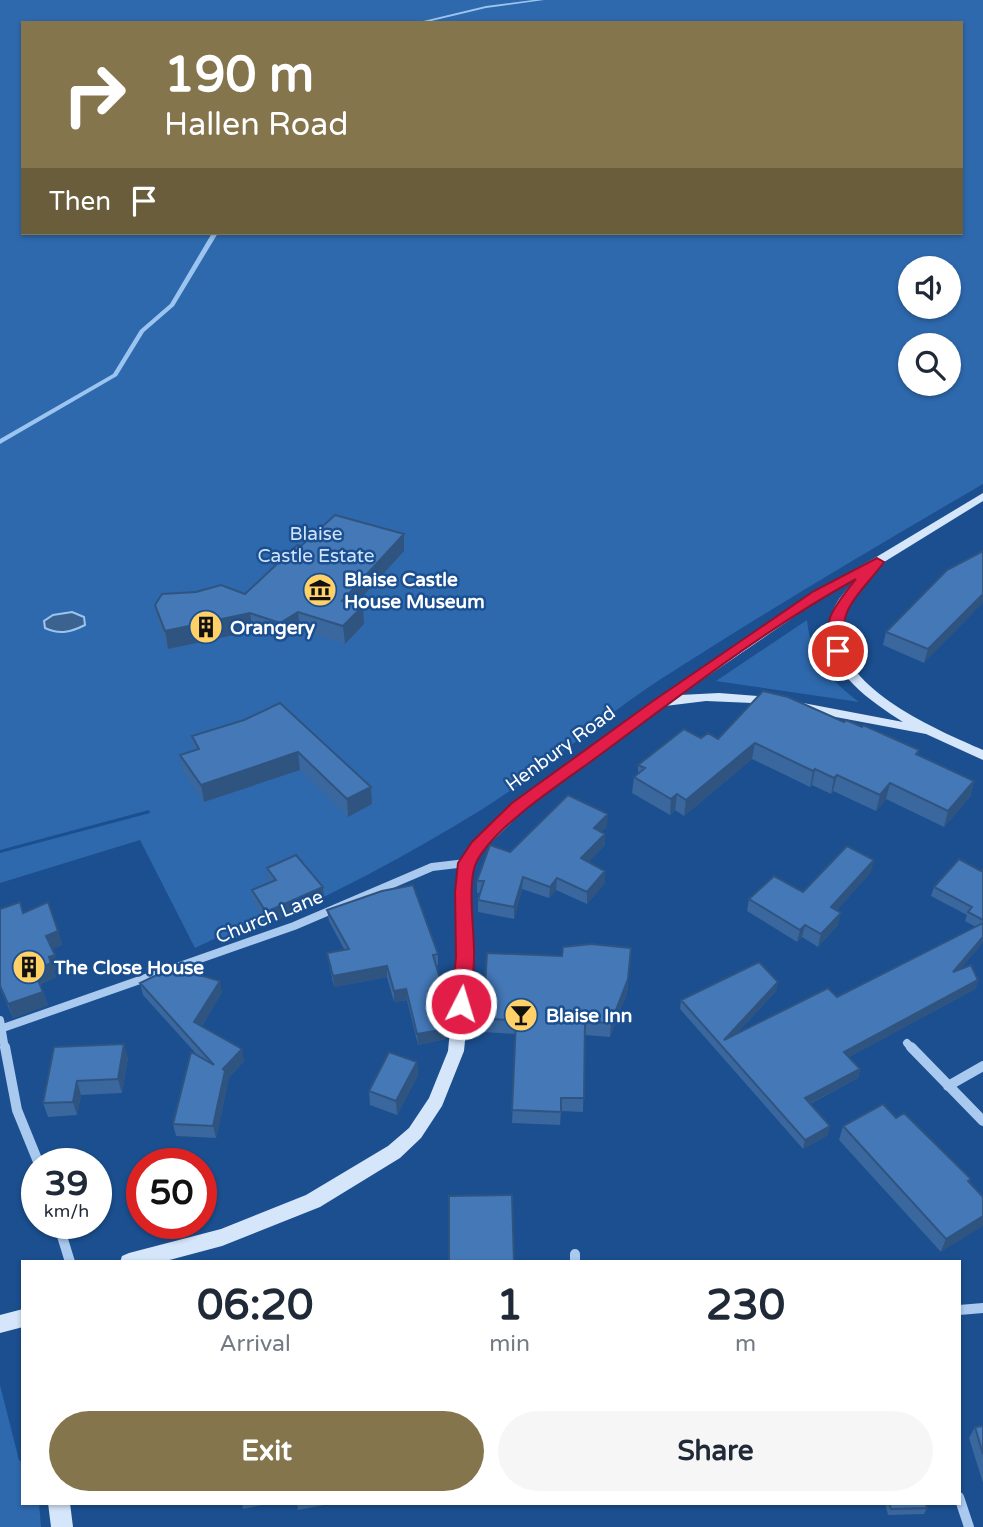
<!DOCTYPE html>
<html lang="en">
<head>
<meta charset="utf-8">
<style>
  body { margin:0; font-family:"Varela Round",sans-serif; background:#f6f6f7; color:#1f2937; height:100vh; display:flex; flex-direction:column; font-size:26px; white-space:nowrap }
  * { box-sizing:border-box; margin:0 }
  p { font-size:23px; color:#747a83 }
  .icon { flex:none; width:38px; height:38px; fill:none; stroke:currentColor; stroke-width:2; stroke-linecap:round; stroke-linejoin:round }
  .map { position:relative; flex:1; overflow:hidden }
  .side { position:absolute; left:21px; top:1260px; width:940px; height:245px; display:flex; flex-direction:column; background:#fff; border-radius:0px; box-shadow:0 2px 5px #0004 }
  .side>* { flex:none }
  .hud { position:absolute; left:21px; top:21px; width:942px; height:214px; border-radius:0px; box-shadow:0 2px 5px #0004; background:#84754c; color:#fff; overflow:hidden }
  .controls { position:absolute; left:898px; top:256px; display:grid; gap:14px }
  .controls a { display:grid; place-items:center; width:63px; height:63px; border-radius:50%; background:#fff; box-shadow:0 2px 5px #0004; font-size:35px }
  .speed { position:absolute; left:21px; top:1148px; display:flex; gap:14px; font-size:35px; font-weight:700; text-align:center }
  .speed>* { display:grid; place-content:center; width:91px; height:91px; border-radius:50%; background:#fff; box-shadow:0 2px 5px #0004; line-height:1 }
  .speed small { font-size:18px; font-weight:400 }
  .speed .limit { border:10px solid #d22; background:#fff; color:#111 }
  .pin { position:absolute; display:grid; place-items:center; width:60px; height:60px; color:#fff; margin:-30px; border:4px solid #fff; border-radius:50%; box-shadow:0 2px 7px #0007 }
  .me { position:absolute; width:77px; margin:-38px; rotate:5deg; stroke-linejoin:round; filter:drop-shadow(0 0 5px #0008) }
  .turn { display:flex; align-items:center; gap:24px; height:147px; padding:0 28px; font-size:32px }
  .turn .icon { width:91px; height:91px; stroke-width:2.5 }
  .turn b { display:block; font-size:49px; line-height:60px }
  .then { display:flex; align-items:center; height:66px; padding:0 28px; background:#0003; gap:14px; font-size:26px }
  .eta { display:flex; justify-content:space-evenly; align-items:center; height:119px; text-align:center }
  .eta b { font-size:42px; font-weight:700; line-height:49px }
  .cta { display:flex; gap:14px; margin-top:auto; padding:14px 28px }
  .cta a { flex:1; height:80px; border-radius:42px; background:#84754c; color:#fff; font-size:28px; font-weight:700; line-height:80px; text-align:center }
  .cta a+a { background:#f6f6f7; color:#1f2937 }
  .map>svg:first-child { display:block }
  .green { fill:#2e69ad; fill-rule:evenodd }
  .water { fill:#3c6290; stroke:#9cc4f0; stroke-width:2 }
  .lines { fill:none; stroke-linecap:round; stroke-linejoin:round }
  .stream { fill:#9cc4f0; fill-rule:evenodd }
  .minor-far1 { stroke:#a9c9ee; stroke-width:8 }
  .minor { stroke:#a9c9ee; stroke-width:10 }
  .secondary { fill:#d6e6fa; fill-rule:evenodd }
  .wall { fill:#3a679d }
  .shaded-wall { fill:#305480 }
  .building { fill:#4478b7; stroke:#305480; stroke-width:2 }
  .route { fill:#e11d48; stroke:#92132f; stroke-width:2 }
  .labels { text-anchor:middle; stroke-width:5; stroke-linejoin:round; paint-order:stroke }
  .park-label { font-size:19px; fill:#cfe3fa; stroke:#1b4f8f }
  .poi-label { font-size:19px; font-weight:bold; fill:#fff; stroke:#1b4f8f; text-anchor:start }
  .street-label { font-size:19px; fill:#fff; stroke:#1b4f8f }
</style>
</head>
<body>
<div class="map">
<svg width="983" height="1527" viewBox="0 0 983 1527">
  <rect width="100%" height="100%" fill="#1b4f8f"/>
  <!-- green -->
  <path class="green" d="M0 0H983V484C875 547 766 611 661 679 599 719 544 771 481 810 397 862 312 905 222 944L218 937 195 948 140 840 0 883V853L150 813 149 810 0 850ZM23 23H961V233H23ZM910 268H948V306H910ZM910 345H948V383H910Z
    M807 620C811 660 829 679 859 702L716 681Z
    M0 1385 19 1460 23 1463V1503H39L41 1527H0Z"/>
  <!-- water -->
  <path class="water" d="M72 612 84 617 85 625C71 632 60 635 45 628L44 621 53 615Z"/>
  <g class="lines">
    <!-- stream -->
    <path class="stream" d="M533 0H544L486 8 423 23H415L486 6Z
      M212 233H218L174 306 144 332 117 376 0 444V439L113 374 140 330 170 304Z"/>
    <!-- minor-far1 -->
    <path class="minor-far1" d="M0 1020 5 1049
      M3 1028 294 926 432 867 466 863
      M907 1043 912 1049"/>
    <!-- minor -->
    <path class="minor" d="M5 1047 17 1110 39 1164
      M911 1047 983 1121
      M948 1086 983 1066
      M58 1223 70 1262
      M575 1254V1262
      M959 1310 983 1308
      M959 1497 969 1527"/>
    <!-- secondary -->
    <path class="secondary" d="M983 493V501L876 567 875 572C866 584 852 595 845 610 815 679 935 729 983 750V760L926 734 793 709 791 706 793 703 798 702 903 722C866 698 815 664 832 613 836 600 848 588 857 578L823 597 680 695 719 693 771 697 776 698 778 701 776 704 706 701 665 706 523 811 483 850 474 863 471 893 473 957 464 1051 442 1106 421 1138 400 1158 320 1207 222 1246 162 1262H120L122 1256 129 1253 221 1229 306 1195 388 1146 409 1128 429 1098 448 1051 457 957 455 893 459 863 473 842 513 803 653 701 815 591 873 559Z
      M23 1309V1327L0 1333V1315Z
      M48 1503H70L73 1527H51Z"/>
  </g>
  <!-- wall -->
  <path class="wall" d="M301 546 404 551 356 604 364 624 345 644 300 630 282 641 253 631 168 649 158 623 155 605 245 594Z
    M983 551 924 663 883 645 886 632Z
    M244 720 371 787 372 804 348 817 300 770 204 802 183 772 180 755 195 750 192 736Z
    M844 722 919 750 918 755 974 781 970 797 944 827 886 799 876 811 833 791 831 794 812 785 810 787 752 759 684 816 675 810 670 815 632 793 634 777 638 774V765L701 738 718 739Z
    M607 826 601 832 605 845 588 862 605 871V883L587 904 556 890 549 898 522 889 514 919 478 912V900L481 893H477V881L510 852Z
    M267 868 323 887 324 899 268 924 253 901 252 890 271 882 268 879Z
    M983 869V942L960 969 978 980 975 989 849 1057 860 1069 858 1078 810 1104 828 1135 803 1149 680 1009 681 1000 778 982 776 991 737 1033 837 997 976 927 965 921 967 915 931 896 934 887 981 871Z
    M871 872 837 910 838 925 818 947 802 937 797 942 747 911 749 899 803 892Z
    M0 909 23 913 58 931 62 945 52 949 59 969 54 971 56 977 40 984 48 1005 13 1018 0 988Z
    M327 910 438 954V965L436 966 448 1007 449 1018 447 1031H446V1039L418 1045 407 1000 394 1002 387 977 334 987 329 964 327 953 344 949 329 921Z
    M631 948 627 993 610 1037 585 1035 583 1112 561 1111 560 1125 512 1123 516 1034 483 1032V1019L562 956Z
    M140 983 222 992 202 1026 244 1061 227 1080 228 1082 216 1138 176 1136 173 1124 199 1057 143 995Z
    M54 1047 128 1058 122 1093 81 1095 77 1115 48 1117 43 1103Z
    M417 1062 418 1075 397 1115 370 1105 369 1091Z
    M896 1118 971 1179 941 1252 839 1140 843 1126Z
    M983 1426V1483L969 1438 975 1427Z
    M242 1503H272L243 1509Z
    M297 1503H335L298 1510Z
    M885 1503H926L927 1508 924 1514 888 1515Z"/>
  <!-- shaded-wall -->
  <path class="shaded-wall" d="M404 534V551L343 618 342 601Z
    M983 594V603L924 663 928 649Z
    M363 606 364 624 345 644 343 626Z
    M298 612 300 630 282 641 280 623Z
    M250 613 253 631 168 649 165 631Z
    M755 743 752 759 684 816 686 800Z
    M298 752 300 770 204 802 201 785Z
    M815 769 812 785 810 787 813 771Z
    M837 775 833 791 831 794 834 778Z
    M974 781 970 797 944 827 948 811Z
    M890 783 886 799 876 811 880 795Z
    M371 787 372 804 348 817 347 799Z
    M677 794 675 810 670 815 671 799Z
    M608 814 607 826 594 840V828Z
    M605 834V845L581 870V858Z
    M874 860 871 872 829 919 831 907Z
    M605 871V883L587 904V892Z
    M523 877 522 889 514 919V907Z
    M557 878 556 890 549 898 550 887Z
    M323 887 324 899 268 924 266 912Z
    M841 913 838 925 818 947 821 934Z
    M805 925 802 937 797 942 800 930Z
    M58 931 62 945 50 950 46 936Z
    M983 937V942L951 981 953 972Z
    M55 955 59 969 54 971 56 977 38 984 34 970 49 957Z
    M387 966V977L334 987 333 976Z
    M628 979 627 993 610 1037 611 1023Z
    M978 980 975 989 842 1061 844 1052Z
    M220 981 222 992 197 1034 194 1022Z
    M778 982 776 991 722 1049 724 1040Z
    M406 989 407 1000 394 1002V991Z
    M43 992 48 1005 13 1018 8 1004Z
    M446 1029V1039L418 1045 417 1034Z
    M124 1044 128 1058 122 1093 118 1079Z
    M242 1049 244 1061 227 1080 228 1082 216 1138 213 1126 223 1069Z
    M417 1062 418 1075 397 1115 396 1101Z
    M860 1069 858 1078 803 1107 805 1098Z
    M77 1081 81 1095 77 1115 73 1102Z
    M830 1126 828 1135 803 1149 805 1140Z
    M983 1216V1226L941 1252 946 1239Z"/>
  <!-- building -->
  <path class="building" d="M335 515 404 534 342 601 363 606 343 626 298 612 280 623 250 613 165 631 155 605 162 594 196 592 221 585 245 594 297 545 301 546Z
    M983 551V594L928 649 886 632 947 570Z
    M763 691 788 697 844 722 846 720 862 727 863 725 919 750 916 754 974 781 948 811 890 783 880 795 837 775 834 778 815 769 813 771 755 743 686 800 677 794 671 799 634 777 645 768 638 765 684 729 701 738 708 733 718 739Z
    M280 703 371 787 347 799 298 752 201 785 180 755 199 749 192 736 244 720Z
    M568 795 608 814 594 828 605 834 581 858 605 871 587 892 557 878 550 887 523 877 514 907 478 900 484 881H477L490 845 510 852Z
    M847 846 874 860 831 907 841 913 821 934 805 925 800 930 749 899 774 876 803 892Z
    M296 855 323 887 266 912 252 890 276 880 267 868Z
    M959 859 981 871 983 869V920L968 912 972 907 934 887Z
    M413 885 438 954 433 955 448 1007 447 1020H444L446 1029 417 1034 406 989 394 991 387 966 333 976 327 953 349 949 327 910 382 891Z
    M20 902 23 913 48 902 58 931 46 936 55 955 49 957 51 963 34 970 43 992 8 1004 0 986V909Z
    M983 923V937L953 972 971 965 978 980 844 1052 860 1069 805 1098 830 1126 805 1140 681 1000 759 962 778 982 724 1040 828 988 837 997Z
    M591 944 631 948 628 979 611 1023 585 1022 584 1098H561V1112L512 1110 516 1020 483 1019 487 953 562 956 563 947Z
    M173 967 220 981 194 1022 242 1049 223 1069 225 1071 213 1126 173 1124 191 1052 214 1065 140 983Z
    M124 1044 118 1079 77 1081 73 1102 43 1103 54 1047Z
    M389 1052 417 1062 396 1101 369 1091Z
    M883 1104 896 1118 904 1113 971 1179 968 1181 983 1197V1216L946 1239 843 1126Z
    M512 1195 514 1262H449V1196Z
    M983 1426V1454L975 1427Z
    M889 1503H926L927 1508 891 1509Z"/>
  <!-- route -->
  <path class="route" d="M877 558 884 562C860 595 836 607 845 651L843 654H832C817 624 838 602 856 579 765 629 681 695 597 757 563 782 496 825 477 861 466 881 475 933 474 957 474 973 471 989 470 1004L467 1010 461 1012 454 1010 451 1004 456 957 455 892 458 863 472 842 512 803 653 701 814 591Z"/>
  <!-- icons -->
  <defs>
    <symbol id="museum-disc" viewBox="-11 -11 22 22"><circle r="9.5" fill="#ffd166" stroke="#1b4f8f"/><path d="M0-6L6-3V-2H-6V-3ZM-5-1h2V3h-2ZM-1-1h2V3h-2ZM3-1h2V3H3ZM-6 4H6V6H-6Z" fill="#111"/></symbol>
    <symbol id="building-disc" viewBox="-11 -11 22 22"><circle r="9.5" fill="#ffd166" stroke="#1b4f8f"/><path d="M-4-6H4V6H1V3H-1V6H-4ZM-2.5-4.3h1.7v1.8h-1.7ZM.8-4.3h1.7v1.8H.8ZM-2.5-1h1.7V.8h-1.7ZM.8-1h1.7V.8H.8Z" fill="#111"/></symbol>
    <symbol id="bar-disc" viewBox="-11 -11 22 22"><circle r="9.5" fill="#ffd166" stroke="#1b4f8f"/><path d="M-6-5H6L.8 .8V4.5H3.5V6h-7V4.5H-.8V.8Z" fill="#111"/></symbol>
  </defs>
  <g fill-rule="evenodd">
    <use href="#museum-disc" x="301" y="571" width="38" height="38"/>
    <use href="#building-disc" x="187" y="608" width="38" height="38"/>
    <use href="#building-disc" x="10" y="948" width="38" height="38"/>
    <use href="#bar-disc" x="502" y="996" width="38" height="38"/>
  </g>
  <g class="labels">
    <!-- park labels -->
    <g class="park-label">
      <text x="316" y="540">Blaise<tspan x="316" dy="22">Castle Estate</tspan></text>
    </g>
    <!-- poi labels -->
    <g class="poi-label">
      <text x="344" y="586">Blaise Castle<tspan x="344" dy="22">House Museum</tspan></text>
      <text x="230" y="634">Orangery</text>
      <text x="54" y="974">The Close House</text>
      <text x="546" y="1022">Blaise Inn</text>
    </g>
    <!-- street labels -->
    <g class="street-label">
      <text transform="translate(560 748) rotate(-36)" y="7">Henbury Road</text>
      <text transform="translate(269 916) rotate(-22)" y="7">Church Lane</text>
    </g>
  </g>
</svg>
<div class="controls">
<a><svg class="icon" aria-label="sound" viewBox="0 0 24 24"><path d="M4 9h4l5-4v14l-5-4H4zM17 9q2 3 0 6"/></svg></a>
<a><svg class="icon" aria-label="search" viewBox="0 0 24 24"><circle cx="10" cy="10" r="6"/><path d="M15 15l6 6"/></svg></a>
</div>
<div class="speed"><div>39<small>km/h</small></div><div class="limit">50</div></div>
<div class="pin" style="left:838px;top:651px;background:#d93025"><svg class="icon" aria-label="arrive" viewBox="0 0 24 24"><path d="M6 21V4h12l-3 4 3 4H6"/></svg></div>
<svg class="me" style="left:461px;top:1004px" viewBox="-20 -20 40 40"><circle r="17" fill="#e11d48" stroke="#fff" stroke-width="3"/><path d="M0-11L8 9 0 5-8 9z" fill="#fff"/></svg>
<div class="hud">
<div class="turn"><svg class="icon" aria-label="right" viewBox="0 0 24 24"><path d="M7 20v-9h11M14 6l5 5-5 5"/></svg><div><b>190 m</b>Hallen Road</div></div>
<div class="then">Then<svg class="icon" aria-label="arrive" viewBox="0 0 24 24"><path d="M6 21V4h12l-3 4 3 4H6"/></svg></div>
</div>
<section class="side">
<div class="eta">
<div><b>06:20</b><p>Arrival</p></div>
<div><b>1</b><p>min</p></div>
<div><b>230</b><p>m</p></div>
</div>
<div class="cta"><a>Exit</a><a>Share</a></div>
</section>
</div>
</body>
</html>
